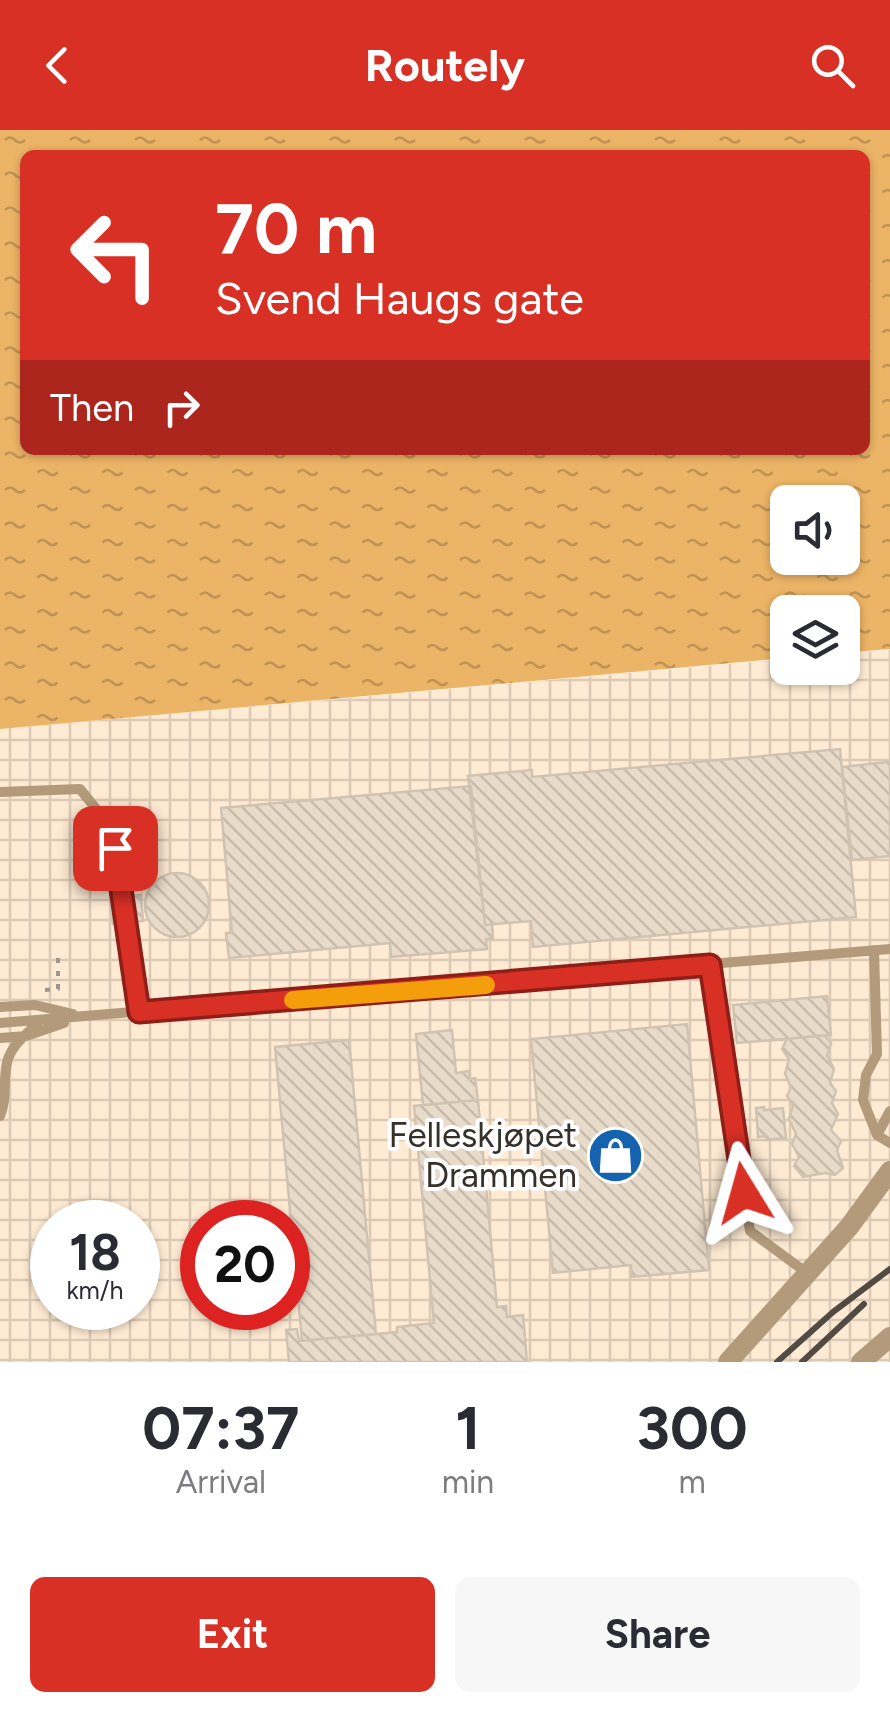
<!DOCTYPE html>
<html lang="en">
<head>
<meta charset="utf-8">
<style>
  body { margin:0; font-family:Figtree,sans-serif; background:#f7f7f7; color:#2b2b33; height:100vh; display:flex; flex-direction:column; font-size:38px; white-space:nowrap }
  * { box-sizing:border-box; margin:0 }
  p { font-size:32px; color:#7c7c81 }
  .icon { flex:none; width:55px; height:55px; fill:none; stroke:currentColor; stroke-width:2; stroke-linecap:round; stroke-linejoin:round }
  .map { position:relative; height:1232px; overflow:hidden }
  .details { display:flex; flex-direction:column; background:#fff; flex:1 }
  .details>* { flex:none }
  .hud { position:absolute; left:20px; top:20px; width:850px; height:305px; border-radius:15px; box-shadow:0 2px 8px #0004; background:#d93025; color:#fff; overflow:hidden }
  .fabs { position:absolute; left:770px; top:355px; display:grid; gap:20px }
  .fabs a { display:grid; place-items:center; width:90px; height:90px; border-radius:15px; background:#fff; box-shadow:0 2px 8px #0004; font-size:50px }
  .speed { position:absolute; left:30px; top:1070px; display:flex; gap:20px; font-size:50px; font-weight:700; text-align:center }
  .speed>* { display:grid; place-content:center; width:130px; height:130px; border-radius:50%; background:#fff; box-shadow:0 2px 8px #0004; line-height:1 }
  .speed small { font-size:25px; font-weight:400 }
  .speed .limit { border:15px solid #d22; background:#fff; color:#111 }
  .pin { position:absolute; display:grid; place-items:center; width:85px; height:85px; color:#fff; margin:-42px; border-radius:20px; box-shadow:0 5px 15px #0006 }
  .me { position:absolute; width:110px; margin:-55px; rotate:352deg; stroke-linejoin:round; filter:drop-shadow(0 0 8px #0008) }
  .turn { display:flex; align-items:center; gap:35px; height:210px; padding:0 30px; font-size:45px }
  .turn .icon { width:130px; height:130px; stroke-width:2.5 }
  .turn b { display:block; font-size:70px; line-height:85px }
  .then { display:flex; align-items:center; height:95px; padding:0 30px; background:#0003; gap:20px; font-size:38px }
  .eta { display:flex; justify-content:space-evenly; align-items:center; height:170px; text-align:center }
  .eta b { font-size:60px; font-weight:700; line-height:70px }
  .primary-button { display:flex; gap:20px; margin-top:auto; padding:20px 30px }
  .primary-button a { flex:1; height:115px; border-radius:15px; background:#d93025; color:#fff; font-size:40px; font-weight:700; line-height:115px; text-align:center }
  .primary-button a+a { background:#f7f7f7; color:#2b2b33 }
  header { display:flex; justify-content:space-between; align-items:center; height:130px; padding:0 30px; background:#d93025; color:#fff; font-size:45px; font-weight:700 }
  .map>svg:first-child { display:block }
  .industrial { fill:url(#industrial-grid); fill-rule:evenodd }
  .water { fill:url(#water-ripples); fill-rule:evenodd }
  .building { fill:url(#building-back-hatch); stroke:#d1c3b1; stroke-width:2.5 }
  .lines { fill:none; stroke-linecap:round; stroke-linejoin:round }
  .path { stroke:#9c958c; stroke-width:4; stroke-dasharray:5 8; stroke-linecap:butt }
  .lane { stroke:#b29a7b; stroke-width:10 }
  .street { stroke:#b29a7b; stroke-width:20 }
  .rail { stroke:#514b44; stroke-width:6 }
  .route-casing { stroke:#8d1f18; stroke-width:25 }
  .route { stroke:#d93025; stroke-width:18 }
  .slow { stroke:#f59e0b; stroke-width:18 }
  .labels { text-anchor:middle; stroke-width:8; stroke-linejoin:round; paint-order:stroke }
  .poi-label { font-size:35px; fill:#353029; stroke:#fff; text-anchor:end }
</style>
</head>
<body>
<header><svg class="icon" aria-label="back" viewBox="0 0 24 24"><path d="M15 5l-7 7 7 7"/></svg>Routely<svg class="icon" aria-label="search" viewBox="0 0 24 24"><circle cx="10" cy="10" r="6"/><path d="M15 15l6 6"/></svg></header>
<div class="map">
<svg width="890" height="1232" viewBox="0 0 890 1232">
  <defs>
    <pattern id="industrial-grid" width="8" height="8" patternUnits="userSpaceOnUse" patternTransform="scale(2.5)"><rect width="8" height="8" fill="#ffebd3"/><path d="M0 4h8M4 0v8" fill="none" stroke="#dbcab5"/></pattern>
    <pattern id="water-ripples" width="26" height="14" patternUnits="userSpaceOnUse" patternTransform="scale(2.5)"><rect width="26" height="14" fill="#ecb466"/><path d="M2 4q2-2 4 0t4 0M15 11q2-2 4 0t4 0" fill="none" stroke="#c09354"/></pattern>
    <pattern id="building-back-hatch" width="6" height="6" patternUnits="userSpaceOnUse" patternTransform="scale(2.5)"><rect width="6" height="6" fill="#e9dbc9"/><path d="M-1 5l2 2M0 0l6 6M5-1l2 2" fill="none" stroke="#c8bcad"/></pattern>
  </defs>
  <rect width="100%" height="100%" fill="#fdf4e9"/>
  <!-- industrial -->
  <path class="industrial" d="M890 520V1232H0V599L787 529 788 538H842L843 524ZM52 1092H138V1178H52ZM202 1092H288V1178H202Z"/>
  <!-- water -->
  <path class="water" d="M0 0H890V519L843 523 842 482H788L787 528 0 599ZM25 25H865V320H25ZM788 372H842V428H788Z"/>
  <!-- building -->
  <path class="building" d="M840 619 856 787 533 817 531 791 485 795 468 646 532 640V647Z
    M887 632H890V726L852 730 842 637Z
    M471 656 485 795 492 794 493 808 486 809 487 819 391 827 390 813 229 828 226 803H232L221 678Z
    M145 775a32 32 0 1 1 64 0a32 32 0 1 1-64 0Z
    M141 765 143 791 113 794 110 768Z
    M827 866 831 905 737 913 733 875Z
    M687 894 709 1140 632 1147 631 1135 553 1143 531 909Z
    M452 900 456 943 469 941 470 949 475 948 478 970 423 975 416 904Z
    M824 905 831 913 827 926 834 939 830 953 836 961 832 973 838 984 831 1000 841 1011 837 1020 843 1038 835 1045 825 1043 803 1047 794 1036 799 1027 792 1014 796 1004 789 989 793 976 787 966 791 957 785 944 789 929 782 919 787 909Z
    M349 910 376 1204 302 1211 275 917Z
    M478 970 497 1177 506 1176 507 1187 523 1185 527 1232H289L286 1200 297 1199 299 1211 397 1202V1197L434 1193 414 976Z
    M764 977V980L783 978 786 1008 766 1010V1006L758 1007 756 978Z"/>
  <g class="lines">
    <!-- path -->
    <path class="path" d="M45 860 58 859V828"/>
    <!-- lane -->
    <path class="lane" d="M0 662 80 659 110 696 121 739 128 825 139 882
      M874 820 877 924 866 945 863 970 877 1005 890 1013
      M710 835 750 1101 807 1143
      M0 877 35 875 73 884
      M0 893 890 819
      M0 908 26 906 64 893
      M0 986C8 967 2 948 8 929 13 913 29 903 39 891
      M877 1005 890 981"/>
    <!-- street -->
    <path class="street" d="M728 1232 849 1097 890 1041
      M861 1232 890 1207"/>
    <!-- rail -->
    <path class="rail" d="M777 1232 833 1182 890 1139
      M802 1232 864 1174"/>
  </g>
  <g class="lines">
    <defs>
      <path id="route" d="M115 718 139 882 710 835 744 1063"/>
    </defs>
    <!-- route casing -->
    <use href="#route" class="route-casing"/>
    <!-- route -->
    <use href="#route" class="route"/>
    <!-- slow -->
    <path class="slow" d="M293 870 486 855"/>
  </g>
  <!-- icons -->
  <defs>
    <symbol id="shop-disc" viewBox="-11 -11 22 22"><circle r="9.5" fill="#1462b0" stroke="#fff"/><path d="M-5-2.5h2.3a2.7 3.5 0 0 1 5.4 0H5L5.5 6h-11ZM-1.5-2.5h3a1.5 2.3 0 0 0-3 0Z" fill="#fff"/></symbol>
  </defs>
  <g fill-rule="evenodd">
    <use href="#shop-disc" x="584" y="994" width="63" height="63"/>
  </g>
  <g class="labels">
    <!-- poi labels -->
    <g class="poi-label">
      <text x="577" y="1017">Felleskjøpet<tspan x="577" dy="40">Drammen</tspan></text>
    </g>
  </g>
</svg>
<div class="fabs">
<a><svg class="icon" aria-label="sound" viewBox="0 0 24 24"><path d="M4 9h4l5-4v14l-5-4H4zM17 9q2 3 0 6"/></svg></a>
<a><svg class="icon" aria-label="layers" viewBox="0 0 24 24"><path d="M12 4l9 5-9 5-9-5zM3 14l9 5 9-5"/></svg></a>
</div>
<div class="speed"><div>18<small>km/h</small></div><div class="limit">20</div></div>
<div class="pin" style="left:115px;top:718px;background:#d93025"><svg class="icon" aria-label="arrive" viewBox="0 0 24 24"><path d="M6 21V4h12l-3 4 3 4H6"/></svg></div>
<svg class="me" style="left:744px;top:1063px" viewBox="-20 -20 40 40"><path d="M0-17L14 15 0 8-14 15z" fill="#d93025" stroke="#fff" stroke-width="4"/></svg>
<div class="hud">
<div class="turn"><svg class="icon" aria-label="left" viewBox="0 0 24 24"><path d="M17 20v-9H6M10 6l-5 5 5 5"/></svg><div><b>70 m</b>Svend Haugs gate</div></div>
<div class="then">Then<svg class="icon" aria-label="right" viewBox="0 0 24 24"><path d="M7 20v-9h11M14 6l5 5-5 5"/></svg></div>
</div>
</div>
<section class="details">
<div class="eta">
<div><b>07:37</b><p>Arrival</p></div>
<div><b>1</b><p>min</p></div>
<div><b>300</b><p>m</p></div>
</div>
<div class="primary-button"><a>Exit</a><a>Share</a></div>
</section>
</body>
</html>
